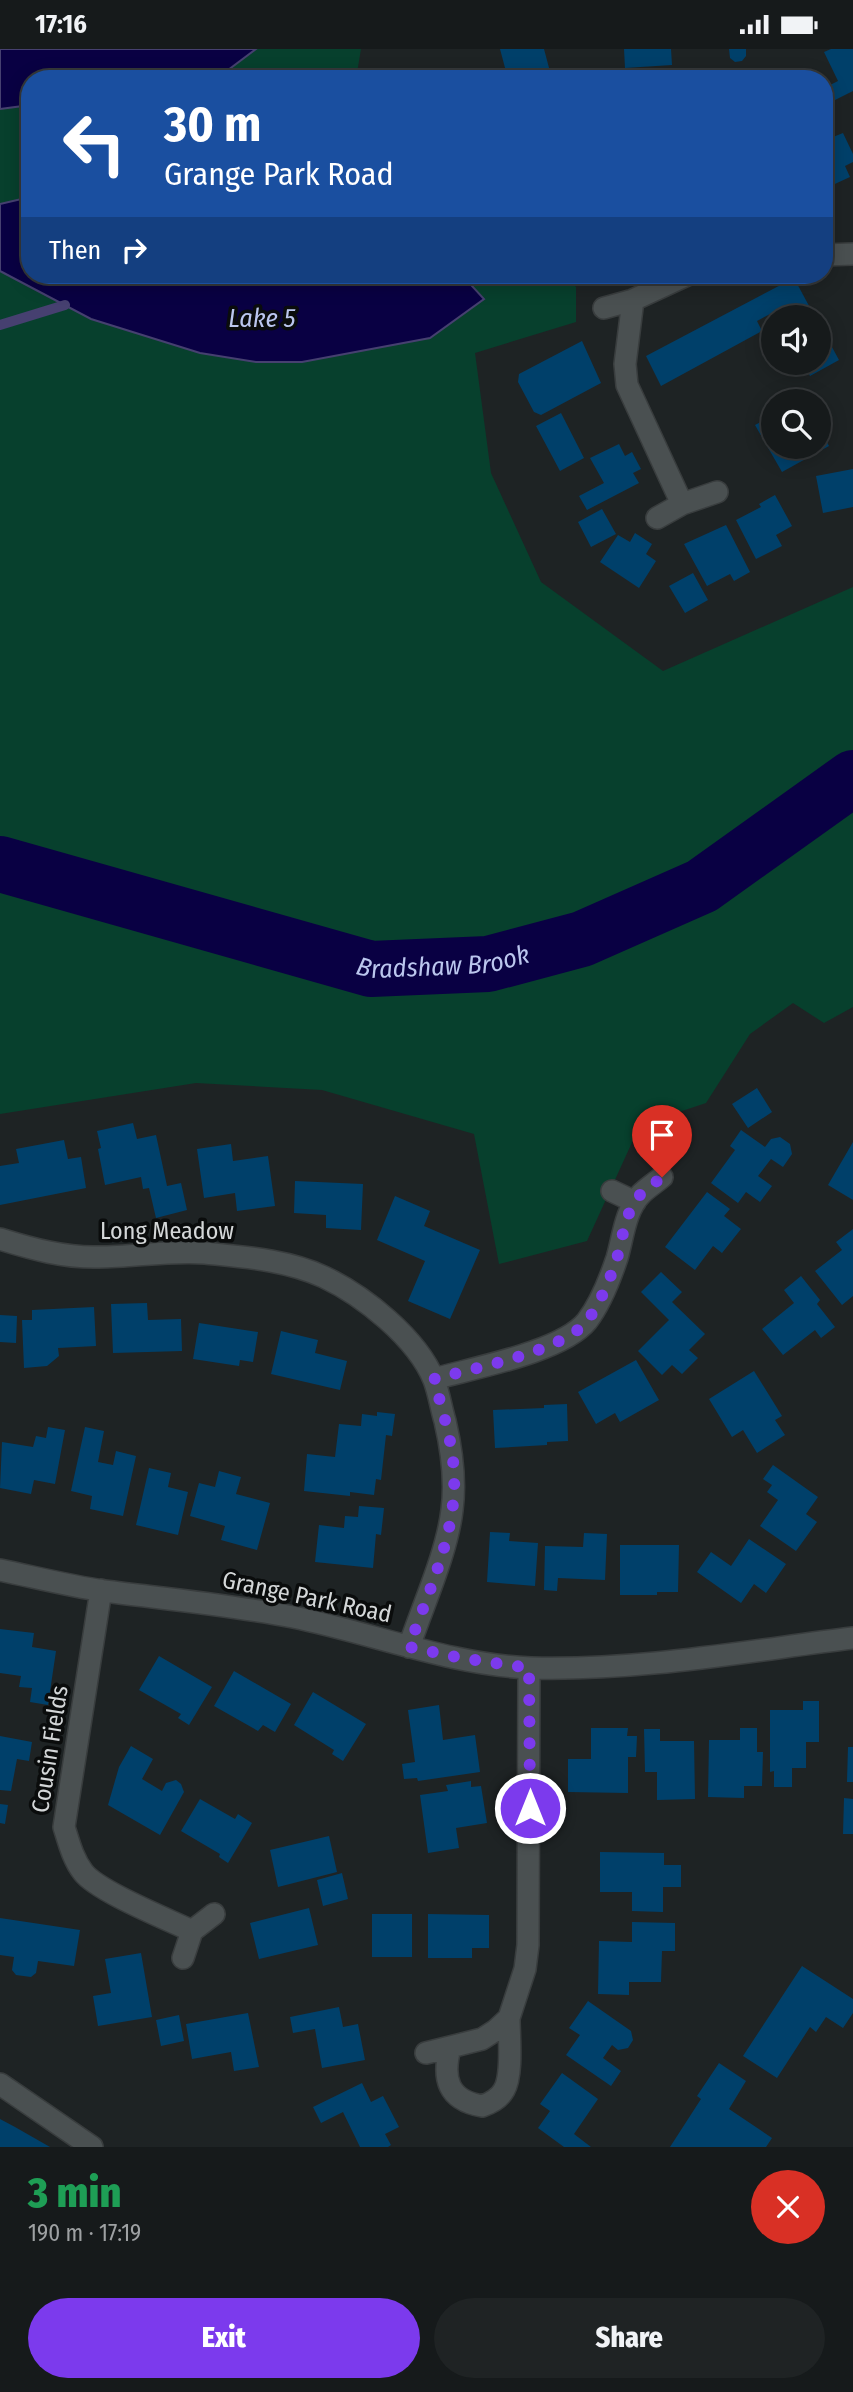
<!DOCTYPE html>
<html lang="en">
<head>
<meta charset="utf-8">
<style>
  body { margin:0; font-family:"Fira Sans Condensed",sans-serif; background:#1f2324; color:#f1f3f6; height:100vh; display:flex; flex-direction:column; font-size:26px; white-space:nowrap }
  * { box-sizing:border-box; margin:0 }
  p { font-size:23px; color:#9ea1a3 }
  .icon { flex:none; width:38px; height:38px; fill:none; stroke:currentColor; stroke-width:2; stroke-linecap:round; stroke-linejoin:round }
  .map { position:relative; height:2098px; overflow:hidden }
  .side { display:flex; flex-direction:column; background:#161a1b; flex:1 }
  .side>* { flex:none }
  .guide { position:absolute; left:21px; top:21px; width:812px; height:214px; border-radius:28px; box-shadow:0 4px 18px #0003,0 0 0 2px #35383a; background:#1a4fa0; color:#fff; overflow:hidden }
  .tools { position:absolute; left:761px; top:256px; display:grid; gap:14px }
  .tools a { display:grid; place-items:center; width:70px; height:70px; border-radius:50%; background:#161a1b; box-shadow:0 4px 18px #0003,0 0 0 2px #35383a; font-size:35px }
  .pin { position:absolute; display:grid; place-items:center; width:60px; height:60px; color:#fff; margin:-72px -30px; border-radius:50% 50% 50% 0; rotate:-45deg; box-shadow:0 0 7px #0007 }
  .pin .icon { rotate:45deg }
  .me { position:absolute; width:77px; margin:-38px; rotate:0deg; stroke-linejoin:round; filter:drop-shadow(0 0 5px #0008) }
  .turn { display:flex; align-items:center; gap:24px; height:147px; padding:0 28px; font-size:32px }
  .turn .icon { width:91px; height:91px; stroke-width:2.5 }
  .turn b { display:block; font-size:49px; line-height:60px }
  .then { display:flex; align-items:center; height:66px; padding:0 28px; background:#0003; gap:14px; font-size:26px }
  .round { display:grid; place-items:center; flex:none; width:74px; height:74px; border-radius:37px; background:#1f2324 }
  .headline { display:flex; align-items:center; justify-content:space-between; height:119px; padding:0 28px }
  h1 { font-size:42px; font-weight:800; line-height:52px; color:#1e9e55 }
  .action { display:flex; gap:14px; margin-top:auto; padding:14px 28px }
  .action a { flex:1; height:80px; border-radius:42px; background:#7c3aed; color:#fff; font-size:28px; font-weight:800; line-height:80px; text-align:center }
  .action a+a { background:#1f2324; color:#f1f3f6 }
  .status { display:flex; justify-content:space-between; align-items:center; height:49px; padding:0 35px; background:#161a1b; direction:ltr }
  .status svg { height:19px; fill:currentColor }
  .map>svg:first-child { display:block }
  .green { fill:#07402d }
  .water { fill:#090043; stroke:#464070; stroke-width:2 }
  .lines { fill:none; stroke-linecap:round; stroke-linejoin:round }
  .stream { stroke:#464070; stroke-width:10 }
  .river { stroke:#090043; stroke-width:56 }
  .building { fill:#00406a }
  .minor-casing { stroke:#393d3e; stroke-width:24 }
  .minor { stroke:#4a5051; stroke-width:21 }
  .route { stroke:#7c3aed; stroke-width:12; stroke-dasharray:0 21.6 }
  .labels { text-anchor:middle; stroke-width:7; stroke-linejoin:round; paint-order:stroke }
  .street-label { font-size:24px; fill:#d4d7d8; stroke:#0a0c0c }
  .water-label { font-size:26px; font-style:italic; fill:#bbc6ee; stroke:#0a0c0c }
</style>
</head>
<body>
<div class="status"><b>17:16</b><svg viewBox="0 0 49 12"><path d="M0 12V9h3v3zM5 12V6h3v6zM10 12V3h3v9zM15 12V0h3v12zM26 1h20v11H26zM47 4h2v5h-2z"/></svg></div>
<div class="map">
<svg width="853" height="2098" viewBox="0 0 853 2098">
  <rect width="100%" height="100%" fill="#1e2324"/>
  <!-- green -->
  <path class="green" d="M0 0H361L356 30H30V226H565L576 238V273L475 304 491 424 541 533 663 622 853 538V958L824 974 793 954 750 985 706 1054 640 1076 587 1192 499 1215 474 1085 322 1041 196 1034 0 1065Z"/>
  <!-- water -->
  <path class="water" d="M0 0H256L220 27 200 30H30V56L0 60Z
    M30 148V226H462L484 250 430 289 302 313H256L200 304 91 270 0 222V155Z"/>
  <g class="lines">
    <!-- stream -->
    <path class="stream" d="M0 276 65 256"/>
    <!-- river -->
    <path class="river" id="s1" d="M0 815 371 920 488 915 582 890 702 837 853 729"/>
  </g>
  <!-- building -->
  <path class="building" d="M500 0H544L552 30H508Z
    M624 0H671L672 16 625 19Z
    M729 0H746V7L742 12 735 13 730 9Z
    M831 0H853V42L833 52 828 50 824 43 826 38 838 32 824 3Z
    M830 83 833 88 843 84 853 105V113L845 117 850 128 824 140V86Z
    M794 229 815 268H774L772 264 757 272 762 282 661 337 646 307Z
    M819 274 839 311 810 327 803 313H819Z
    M582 292 601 334 541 366 534 363 518 333 519 325Z
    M561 364 584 409 560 422 536 377Z
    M774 366V397H819V379L829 397 782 423 755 376Z
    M619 395 625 407 632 403 641 420 633 424 639 434 587 461 579 447 604 434 590 409Z
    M853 420V458L823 464 816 427Z
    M775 446 792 477 776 486 782 497 756 510 736 471 761 458 759 455Z
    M602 460 616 485 591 498 578 473Z
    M726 476 750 523 734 532 730 525 707 537 684 495Z
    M635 484 652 495 646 505 656 512 639 539 600 513 618 486 630 493Z
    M693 524 708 551 685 564 669 537Z
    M757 1039 772 1063 748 1079 732 1055Z
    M133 1074 137 1090 156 1086 167 1137 181 1134 187 1161 156 1169 149 1139 143 1140 141 1128 105 1136 98 1100 101 1099 97 1082Z
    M741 1081 765 1098 771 1090 780 1088 790 1095 792 1105 783 1118 771 1110 758 1127 772 1137 760 1153 746 1143 738 1154 711 1134 735 1101 730 1097Z
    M64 1091 68 1110 81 1108 86 1139 0 1156V1117L19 1114 16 1100Z
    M853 1093V1151L828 1136Z
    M231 1095 233 1112 268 1107 275 1157 237 1162 235 1144 204 1149 197 1100Z
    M295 1132 363 1135 361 1181 326 1179V1166L294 1164Z
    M707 1143 730 1160 724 1167 741 1180 722 1204 713 1197 695 1221 665 1198Z
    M395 1147 430 1162 424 1177 480 1201 450 1270 408 1252 425 1212 377 1191Z
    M853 1180V1247L842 1256 815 1222 842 1201 836 1193Z
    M661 1223 682 1243 672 1253 705 1285 689 1301 698 1309 682 1325 672 1316 662 1326 638 1302 669 1271 641 1243Z
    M801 1227 820 1251 817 1255 835 1278 821 1289 815 1281 783 1306 762 1280 794 1254 784 1241Z
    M147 1254 148 1271 181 1270 182 1302 113 1304 111 1255Z
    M94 1258 96 1297 58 1299 59 1307 47 1317 24 1319 22 1271H32V1261Z
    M0 1266 17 1267 16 1294 0 1293Z
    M199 1274 258 1283 253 1313 240 1311 239 1317 193 1310Z
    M281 1282 318 1291 315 1304 347 1312 340 1341 271 1325Z
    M636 1311 659 1351 620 1373 615 1364 596 1375 578 1343Z
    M754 1322 782 1367 775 1371 785 1386 757 1404 743 1381 732 1388 709 1350Z
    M567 1355 568 1392 547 1393V1396L495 1399 493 1361 544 1359V1356Z
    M377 1363 395 1365 392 1387 386 1386 381 1431 376 1430 374 1446 350 1443V1447L304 1442 307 1405 335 1408 339 1375 361 1377 362 1365 377 1367Z
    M48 1378 65 1381 55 1435 34 1431 31 1445 0 1439 2 1393 33 1398 36 1387 46 1389Z
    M85 1378 104 1382 98 1413 113 1416 116 1402 136 1407 123 1467 90 1460 92 1447 71 1442Z
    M773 1416 818 1448 806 1465 817 1473 796 1502 760 1477 778 1451 767 1443 772 1436 763 1430Z
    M149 1419 171 1424 168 1438 188 1443 178 1486 136 1476Z
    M219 1422 241 1428 236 1445 270 1454 257 1501 221 1491 225 1477 190 1467 199 1434 215 1438Z
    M359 1457 384 1459 381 1486 376 1485 373 1519 315 1513 319 1476 344 1479 345 1467 358 1468Z
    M490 1483 510 1484 509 1492 538 1494 535 1537 487 1533Z
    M584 1484 607 1485 605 1531 558 1529 557 1542 544 1541 545 1497 583 1498Z
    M749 1490 786 1515 766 1544 754 1535 741 1554 697 1523 711 1503 731 1517Z
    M620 1496H679L678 1543H657V1546H620Z
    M0 1580 34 1584 32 1598 56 1602 48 1656 30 1653 32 1639 19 1638 21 1627 0 1624Z
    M159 1607 212 1638 189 1676 178 1669 181 1665 139 1641Z
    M234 1622 291 1655 275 1683 263 1676 258 1682 214 1657Z
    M313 1643 366 1675 343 1712 332 1705 334 1701 294 1676Z
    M803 1652H819V1693H806V1719H792V1738H774V1722L770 1723V1661H803Z
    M439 1656 443 1691 475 1686 480 1723 418 1732 417 1729 404 1730 402 1715 415 1713 408 1661Z
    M591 1679H628L627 1687H637L636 1708H628V1744L568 1743V1710H591Z
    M740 1679H757V1703H763L762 1737H744V1749L708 1748 709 1691H740Z
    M644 1680H660V1692H694L695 1750 657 1751V1723H645Z
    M0 1687 32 1693 29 1712 17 1710 11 1742 0 1741Z
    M131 1697 153 1710 142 1730 162 1742 166 1734 176 1731 181 1735 184 1743 160 1786 108 1756 119 1718Z
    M848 1698H853V1733H847Z
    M471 1732V1738L481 1737 487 1774 456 1779 459 1799 428 1804 420 1746 448 1742 446 1736Z
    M844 1749 853 1750V1785H843Z
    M200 1750 235 1770 238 1765 252 1774 228 1814 219 1808 220 1805 181 1782Z
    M0 1755 8 1756 5 1775 0 1774Z
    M329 1787 337 1823 278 1838 270 1801Z
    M600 1803 664 1804V1816H681V1838H663V1863L632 1862V1843H600Z
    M342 1824 348 1850 323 1857 317 1831Z
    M309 1859 318 1896 259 1910 250 1874Z
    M372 1865H412V1908H372Z
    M428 1865 489 1866V1899H472V1909H428Z
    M0 1869 80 1881 74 1917 38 1912 36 1924 31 1928 16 1926 12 1921 14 1908 0 1906Z
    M632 1873 675 1874V1902H662L661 1933H629V1946L598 1945 599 1892 632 1893Z
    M141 1904 152 1968 98 1977 93 1947 111 1944 105 1910Z
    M802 1917 853 1950V1964L843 1979 826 1968 816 1983 810 1978 777 2029 743 2007Z
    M588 1952 631 1982 633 1991 628 1999 618 2001 612 1996 603 2009 621 2022 611 2037 566 2006 580 1986 569 1979Z
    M339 1958 343 1978 358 1975 365 2011 322 2019 315 1980 293 1984 290 1968Z
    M248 1964 259 2018 234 2022 231 2003 192 2010 186 1975Z
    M179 1966 184 1992 161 1997 156 1971Z
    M719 2014 746 2032 729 2060 772 2089 766 2098H670L701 2050 697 2047Z
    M562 2024 598 2050 574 2085 591 2098H564L538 2079 550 2062 540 2055Z
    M362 2034 371 2053 383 2047 399 2078 385 2085 391 2096 388 2098H360L343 2063 321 2074 313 2058Z
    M0 2070 15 2078 50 2098H0Z"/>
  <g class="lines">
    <defs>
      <path id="minor" d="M824 206 853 205
        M633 251 625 315 627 336 682 455
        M604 259 633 251 687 226
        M657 469 682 455 717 443
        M612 1142 635 1153
        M0 1190C32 1200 65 1209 99 1208 134 1208 170 1201 205 1204 244 1208 288 1211 324 1228 364 1247 417 1289 434 1331 439 1344 441 1359 445 1372 452 1402 456 1431 452 1461 447 1504 423 1556 409 1598
        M434 1330C473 1319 562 1303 587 1272 600 1255 610 1230 617 1209 623 1189 625 1161 641 1145 647 1139 655 1134 662 1128
        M0 1521C34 1528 69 1537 104 1542 167 1550 230 1556 293 1568 372 1584 451 1616 531 1619 639 1622 747 1602 853 1589
        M101 1541 64 1778C69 1794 73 1810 83 1823 97 1842 167 1870 192 1882
        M183 1909 192 1882 214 1865
        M450 1999C442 2030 448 2051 482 2057 491 2054 499 2050 504 2041 513 2026 509 1987 509 1969
        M426 2004 482 1990 496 1981 509 1969 525 1920 528 1896 529 1619
        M0 2035 92 2098"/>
    </defs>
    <!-- minor casing -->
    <use href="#minor" class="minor-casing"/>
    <!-- minor -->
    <use href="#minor" class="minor"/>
  </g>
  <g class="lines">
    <!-- route -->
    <path class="route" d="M530 1759 529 1619 461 1609 409 1598C428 1543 457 1484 454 1425 453 1393 442 1361 434 1330 473 1319 562 1303 587 1272 600 1255 610 1230 617 1209 623 1189 625 1161 641 1145 647 1139 655 1134 662 1128"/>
  </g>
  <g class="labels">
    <!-- street labels -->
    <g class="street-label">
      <text x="167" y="1190">Long Meadow</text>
      <text transform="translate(307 1548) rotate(12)" y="8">Grange Park Road</text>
      <text transform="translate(50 1700) rotate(-81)" y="8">Cousin Fields</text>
    </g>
    <!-- water labels -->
    <g class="water-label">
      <text x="262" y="278">Lake 5</text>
      <text dy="9" stroke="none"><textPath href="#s1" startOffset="458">Bradshaw Brook</textPath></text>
    </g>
  </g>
</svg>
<div class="tools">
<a><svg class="icon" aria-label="sound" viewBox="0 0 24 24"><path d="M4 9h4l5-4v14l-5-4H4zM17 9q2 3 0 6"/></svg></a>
<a><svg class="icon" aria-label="search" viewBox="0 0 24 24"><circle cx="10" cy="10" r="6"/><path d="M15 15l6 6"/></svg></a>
</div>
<div class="pin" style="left:662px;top:1128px;background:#d93025"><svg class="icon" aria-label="arrive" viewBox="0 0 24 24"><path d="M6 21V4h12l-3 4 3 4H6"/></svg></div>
<svg class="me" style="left:530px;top:1759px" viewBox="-20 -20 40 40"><circle r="17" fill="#7c3aed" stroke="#fff" stroke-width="3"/><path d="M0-11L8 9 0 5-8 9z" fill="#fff"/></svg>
<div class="guide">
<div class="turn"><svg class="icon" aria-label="left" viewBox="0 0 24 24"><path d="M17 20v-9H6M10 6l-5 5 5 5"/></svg><div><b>30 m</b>Grange Park Road</div></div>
<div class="then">Then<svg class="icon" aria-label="right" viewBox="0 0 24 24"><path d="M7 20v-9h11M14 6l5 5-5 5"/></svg></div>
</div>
</div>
<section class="side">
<div class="headline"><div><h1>3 min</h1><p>190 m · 17:19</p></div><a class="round" style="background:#d93025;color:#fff"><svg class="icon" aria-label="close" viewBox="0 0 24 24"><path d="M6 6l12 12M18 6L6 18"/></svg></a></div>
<div class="action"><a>Exit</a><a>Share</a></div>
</section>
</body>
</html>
